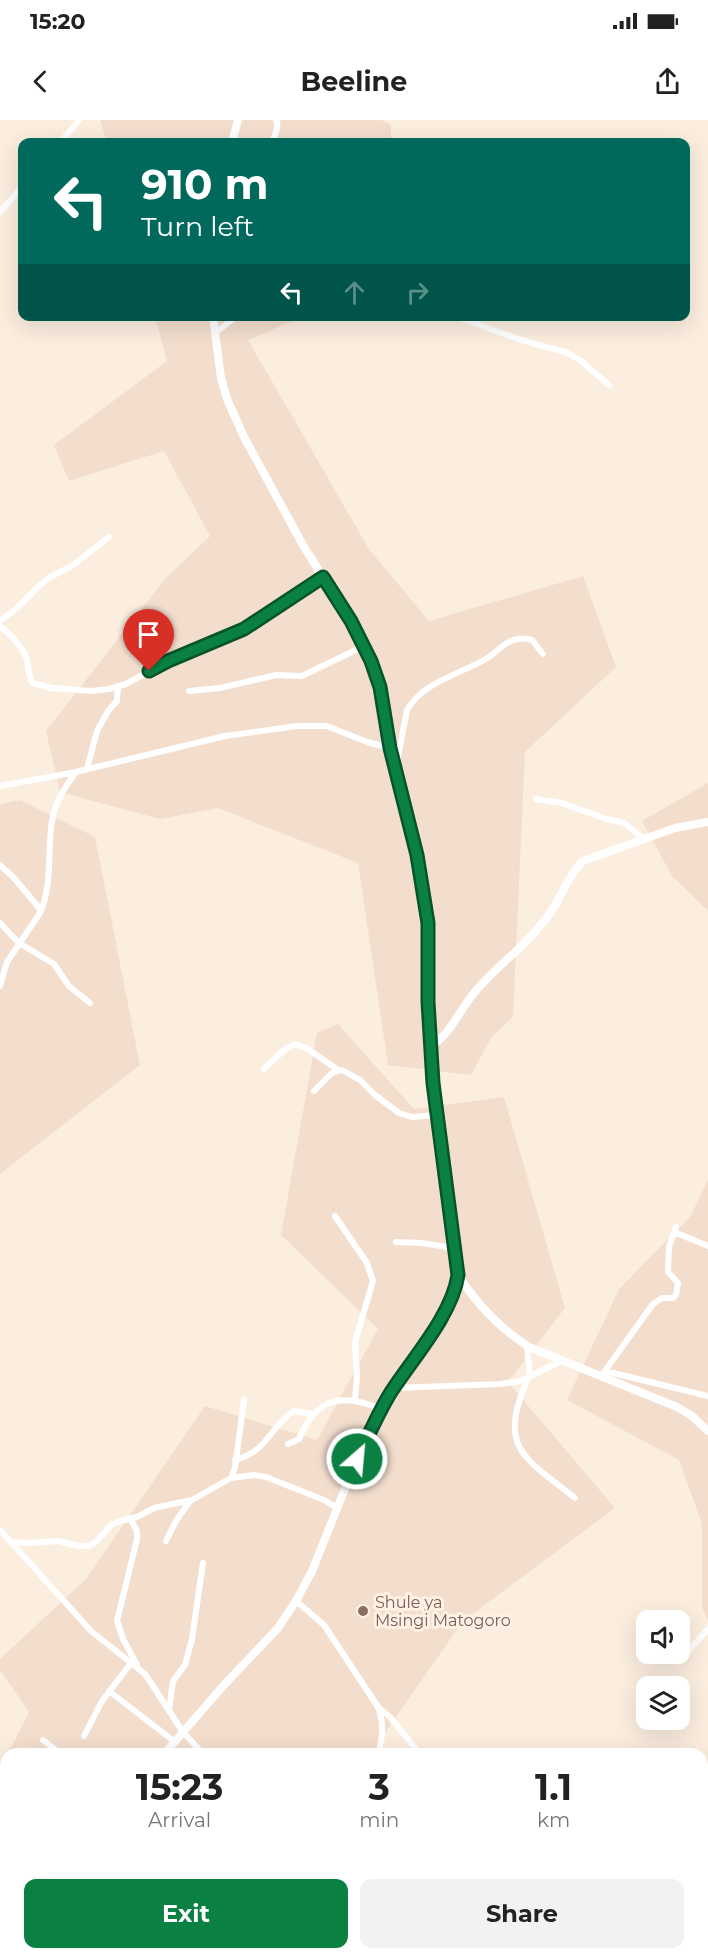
<!DOCTYPE html>
<html lang="en">
<head>
<meta charset="utf-8">
<style>
  body { margin:0; font-family:Montserrat,sans-serif; background:#f2f2f2; color:#222; height:100vh; display:flex; flex-direction:column; font-size:22px; white-space:nowrap }
  * { box-sizing:border-box; margin:0 }
  p { font-size:20px; color:#767676 }
  .icon { flex:none; width:33px; height:33px; fill:none; stroke:currentColor; stroke-width:2; stroke-linecap:round; stroke-linejoin:round }
  .map { position:relative; flex:1; overflow:hidden }
  .details { position:absolute; left:0px; top:1628px; width:708px; height:212px; display:flex; flex-direction:column; background:#fff; border-radius:18px 18px 0 0; box-shadow:0 6px 24px #0002 }
  .details>* { flex:none }
  .top-card { position:absolute; left:18px; top:18px; width:672px; height:183px; border-radius:12px; box-shadow:0 6px 24px #0002; background:#00695c; color:#fff; overflow:hidden }
  .fabs { position:absolute; left:636px; top:1490px; display:grid; gap:12px }
  .fabs a { display:grid; place-items:center; width:54px; height:54px; border-radius:12px; background:#fff; box-shadow:0 6px 24px #0002; font-size:30px }
  .pin { position:absolute; display:grid; place-items:center; width:51px; height:51px; color:#fff; margin:-62px -26px; border-radius:50% 50% 50% 0; rotate:-45deg; box-shadow:0 0 6px #0007 }
  .pin .icon { rotate:45deg }
  .me { position:absolute; width:66px; margin:-33px; rotate:27deg; stroke-linejoin:round; filter:drop-shadow(0 0 4px #0008) }
  .turn { display:flex; align-items:center; gap:21px; height:126px; padding:0 24px; font-size:27px }
  .turn .icon { width:78px; height:78px; stroke-width:2.5 }
  .turn b { display:block; font-size:42px; line-height:51px }
  .lanes { display:flex; align-items:center; height:57px; padding:0 24px; background:#0003; justify-content:center; gap:30px; direction:ltr }
  .lanes .off { opacity:.35 }
  .eta { display:flex; justify-content:space-evenly; align-items:center; height:102px; text-align:center }
  .eta b { font-size:36px; font-weight:700; line-height:42px }
  .primary-button { display:flex; gap:12px; margin-top:auto; padding:12px 24px }
  .primary-button a { flex:1; height:69px; border-radius:12px; background:#0b8043; color:#fff; font-size:24px; font-weight:700; line-height:69px; text-align:center }
  .primary-button a+a { background:#f2f2f2; color:#222 }
  .status { display:flex; justify-content:space-between; align-items:center; height:42px; padding:0 30px; background:#fff; direction:ltr }
  .status svg { height:16px; fill:currentColor }
  header { display:flex; justify-content:space-between; align-items:center; height:78px; padding:0 24px; background:#fff; font-size:27px; font-weight:700 }
  .map>svg:first-child { display:block }
  .residential { fill:#f3dece }
  .lines { fill:none; stroke-linecap:round; stroke-linejoin:round }
  .minor { stroke:#fff; stroke-width:6 }
  .tertiary { stroke:#fff; stroke-width:8 }
  .route-casing { stroke:#07532c; stroke-width:15 }
  .route { stroke:#0b8043; stroke-width:10 }
  .education-dot { fill:#8d6e63; stroke:#fff2e5; stroke-width:2 }
  .labels { text-anchor:middle; stroke-width:6; stroke-linejoin:round; paint-order:stroke }
  .education-label { font-size:16px; fill:#785e54; stroke:#fff2e5; text-anchor:start }
</style>
</head>
<body>
<div class="status"><b>15:20</b><svg viewBox="0 0 49 12"><path d="M0 12V9h3v3zM5 12V6h3v6zM10 12V3h3v9zM15 12V0h3v12zM26 1h20v11H26zM47 4h2v5h-2z"/></svg></div>
<header><svg class="icon" aria-label="back" viewBox="0 0 24 24"><path d="M15 5l-7 7 7 7"/></svg>Beeline<svg class="icon" aria-label="share" viewBox="0 0 24 24"><path d="M12 15V3M7 8l5-5 5 5M5 13v7h14v-7"/></svg></header>
<div class="map">
<svg width="708" height="1838" viewBox="0 0 708 1838">
  <rect width="100%" height="100%" fill="#fbeedf"/>
  <!-- residential -->
  <path class="residential" d="M100 0H382L391 5V22H107Z
    M155 197H302L248 220 369 429 429 501 583 456 616 547 525 632 513 897 491 918 471 955 388 945 358 743 218 688 160 699 60 672 46 611 165 459 210 416 164 331 69 361 54 325 167 241Z
    M708 663V791L672 756 642 701Z
    M20 680 95 717 140 945 0 1054V684Z
    M338 904 414 989 504 977 565 1188 508 1262 615 1388 463 1501 382 1617 378 1633H8L29 1592 0 1550V1539L86 1459 205 1286 317 1320 378 1209 281 1115 317 913Z
    M708 1060V1500L702 1488V1404L679 1340 567 1280 619 1169 690 1097Z
    M6 1638V1764L0 1759V1650Z
    M702 1775 708 1777V1821L702 1822Z
    M32 1833H393L394 1838H29Z
    M518 1833H559L564 1838H513Z"/>
  <g class="lines">
    <!-- minor -->
    <path class="minor" d="M61 22 79 0
      M272 22C274 16 280 7 276 0
      M0 92 22 67
      M455 196 518 219 568 233 581 241 609 265
      M215 213 237 196
      M0 501 18 487 40 465 50 457 72 446 109 417
      M0 506C11 515 23 526 27 540 29 549 28 556 33 563L51 568 91 571 109 569 126 564 168 541 244 509 323 457
      M189 571 220 568 276 555 302 556 364 526
      M396 648 407 590C423 562 460 554 486 539 496 533 506 520 518 519 522 518 528 519 532 520L543 534
      M87 649 97 611 108 591 117 581 118 566
      M0 666 76 652 225 616 297 606H327L367 622 390 628
      M536 679 562 683 606 699 624 703 644 719
      M0 745 14 758 41 790
      M0 803 19 823 54 844 69 866 90 883
      M0 866 7 842 40 793C53 764 47 732 52 701 55 682 65 667 76 652
      M264 949 284 930 295 924 308 929 338 950
      M314 971 332 953 342 950 360 960 375 975 399 993 412 997 436 995
      M335 1096 367 1143 373 1161 355 1222 357 1256 355 1280
      M674 1112 708 1126
      M396 1122 421 1123 454 1128
      M527 1226 530 1257
      M605 1251 708 1276
      M602 1255 653 1184 662 1178H673L676 1175 678 1163 668 1152 669 1127 676 1107
      M528 1258C497 1329 524 1337 575 1378
      M394 1268 501 1264 520 1261 562 1241
      M288 1324 299 1319C317 1276 342 1273 382 1289
      M235 1340C269 1331 268 1308 294 1291L313 1294
      M231 1358 235 1348 244 1280
      M130 1398 137 1411V1419L117 1501 123 1519 137 1545
      M1 1411 91 1511 145 1554 183 1612 203 1634
      M166 1421 176 1401 190 1381
      M11 1422 28 1423 58 1421 78 1426H89L96 1422 111 1405 120 1401 137 1397 154 1388 192 1380 231 1358 254 1355 266 1357 324 1380 337 1388
      M296 1481 324 1505 378 1587C384 1603 383 1617 378 1634
      M690 1529 708 1509
      M109 1571 175 1622
      M379 1588 390 1597 420 1634
      M169 1590 173 1561 185 1545 192 1519 203 1443
      M84 1616 102 1581 131 1543
      M43 1620 61 1634
      M0 1749 6 1755
      M310 1833 319 1838
      M118 1838 123 1834 137 1838
      M159 1838 167 1833
      M198 1838 212 1834
      M230 1838 233 1833
      M271 1838 272 1833
      M328 1838 329 1833"/>
    <!-- tertiary -->
    <path class="tertiary" d="M232 22 238 0
      M213 196 221 258 227 279 244 317 304 427 351 501 371 541 380 567 390 628 417 735 428 803V882L433 963 458 1155C476 1183 501 1209 529 1227L677 1287 692 1296 708 1311
      M430 927C451 914 459 891 474 873 493 849 520 831 539 807 547 798 555 787 560 776 567 764 572 751 583 741L675 708 708 702
      M164 1634 224 1565 278 1508 296 1481 312 1451 357 1339 390 1274 445 1192 456 1170 458 1155
      M0 1796 6 1789"/>
  </g>
  <g class="lines">
    <defs>
      <path id="route" d="M149 551 168 541 244 509 323 457 351 501 371 541 380 567 390 628 417 735 428 803V882L433 963 458 1155C452 1195 413 1238 391 1272 378 1293 368 1317 357 1339"/>
    </defs>
    <!-- route casing -->
    <use href="#route" class="route-casing"/>
    <!-- route -->
    <use href="#route" class="route"/>
  </g>
  <!-- markers -->
  <circle class="education-dot" cx="363" cy="1491" r="6"/>
  <g class="labels">
    <!-- education labels -->
    <g class="education-label">
      <text x="375" y="1488">Shule ya<tspan x="375" dy="18">Msingi Matogoro</tspan></text>
    </g>
  </g>
</svg>
<div class="fabs">
<a><svg class="icon" aria-label="sound" viewBox="0 0 24 24"><path d="M4 9h4l5-4v14l-5-4H4zM17 9q2 3 0 6"/></svg></a>
<a><svg class="icon" aria-label="layers" viewBox="0 0 24 24"><path d="M12 4l9 5-9 5-9-5zM3 14l9 5 9-5"/></svg></a>
</div>
<div class="pin" style="left:149px;top:551px;background:#d93025"><svg class="icon" aria-label="arrive" viewBox="0 0 24 24"><path d="M6 21V4h12l-3 4 3 4H6"/></svg></div>
<svg class="me" style="left:357px;top:1339px" viewBox="-20 -20 40 40"><circle r="17" fill="#0b8043" stroke="#fff" stroke-width="3"/><path d="M0-11L8 9 0 5-8 9z" fill="#fff"/></svg>
<div class="top-card">
<div class="turn"><svg class="icon" aria-label="left" viewBox="0 0 24 24"><path d="M17 20v-9H6M10 6l-5 5 5 5"/></svg><div><b>910 m</b>Turn left</div></div>
<div class="lanes"><svg class="icon" aria-label="left" viewBox="0 0 24 24"><path d="M17 20v-9H6M10 6l-5 5 5 5"/></svg><svg class="icon off" aria-label="ahead" viewBox="0 0 24 24"><path d="M12 20V5M6 11l6-6 6 6"/></svg><svg class="icon off" aria-label="right" viewBox="0 0 24 24"><path d="M7 20v-9h11M14 6l5 5-5 5"/></svg></div>
</div>
<section class="details">
<div class="eta">
<div><b>15:23</b><p>Arrival</p></div>
<div><b>3</b><p>min</p></div>
<div><b>1.1</b><p>km</p></div>
</div>
<div class="primary-button"><a>Exit</a><a>Share</a></div>
</section>
</div>
</body>
</html>
